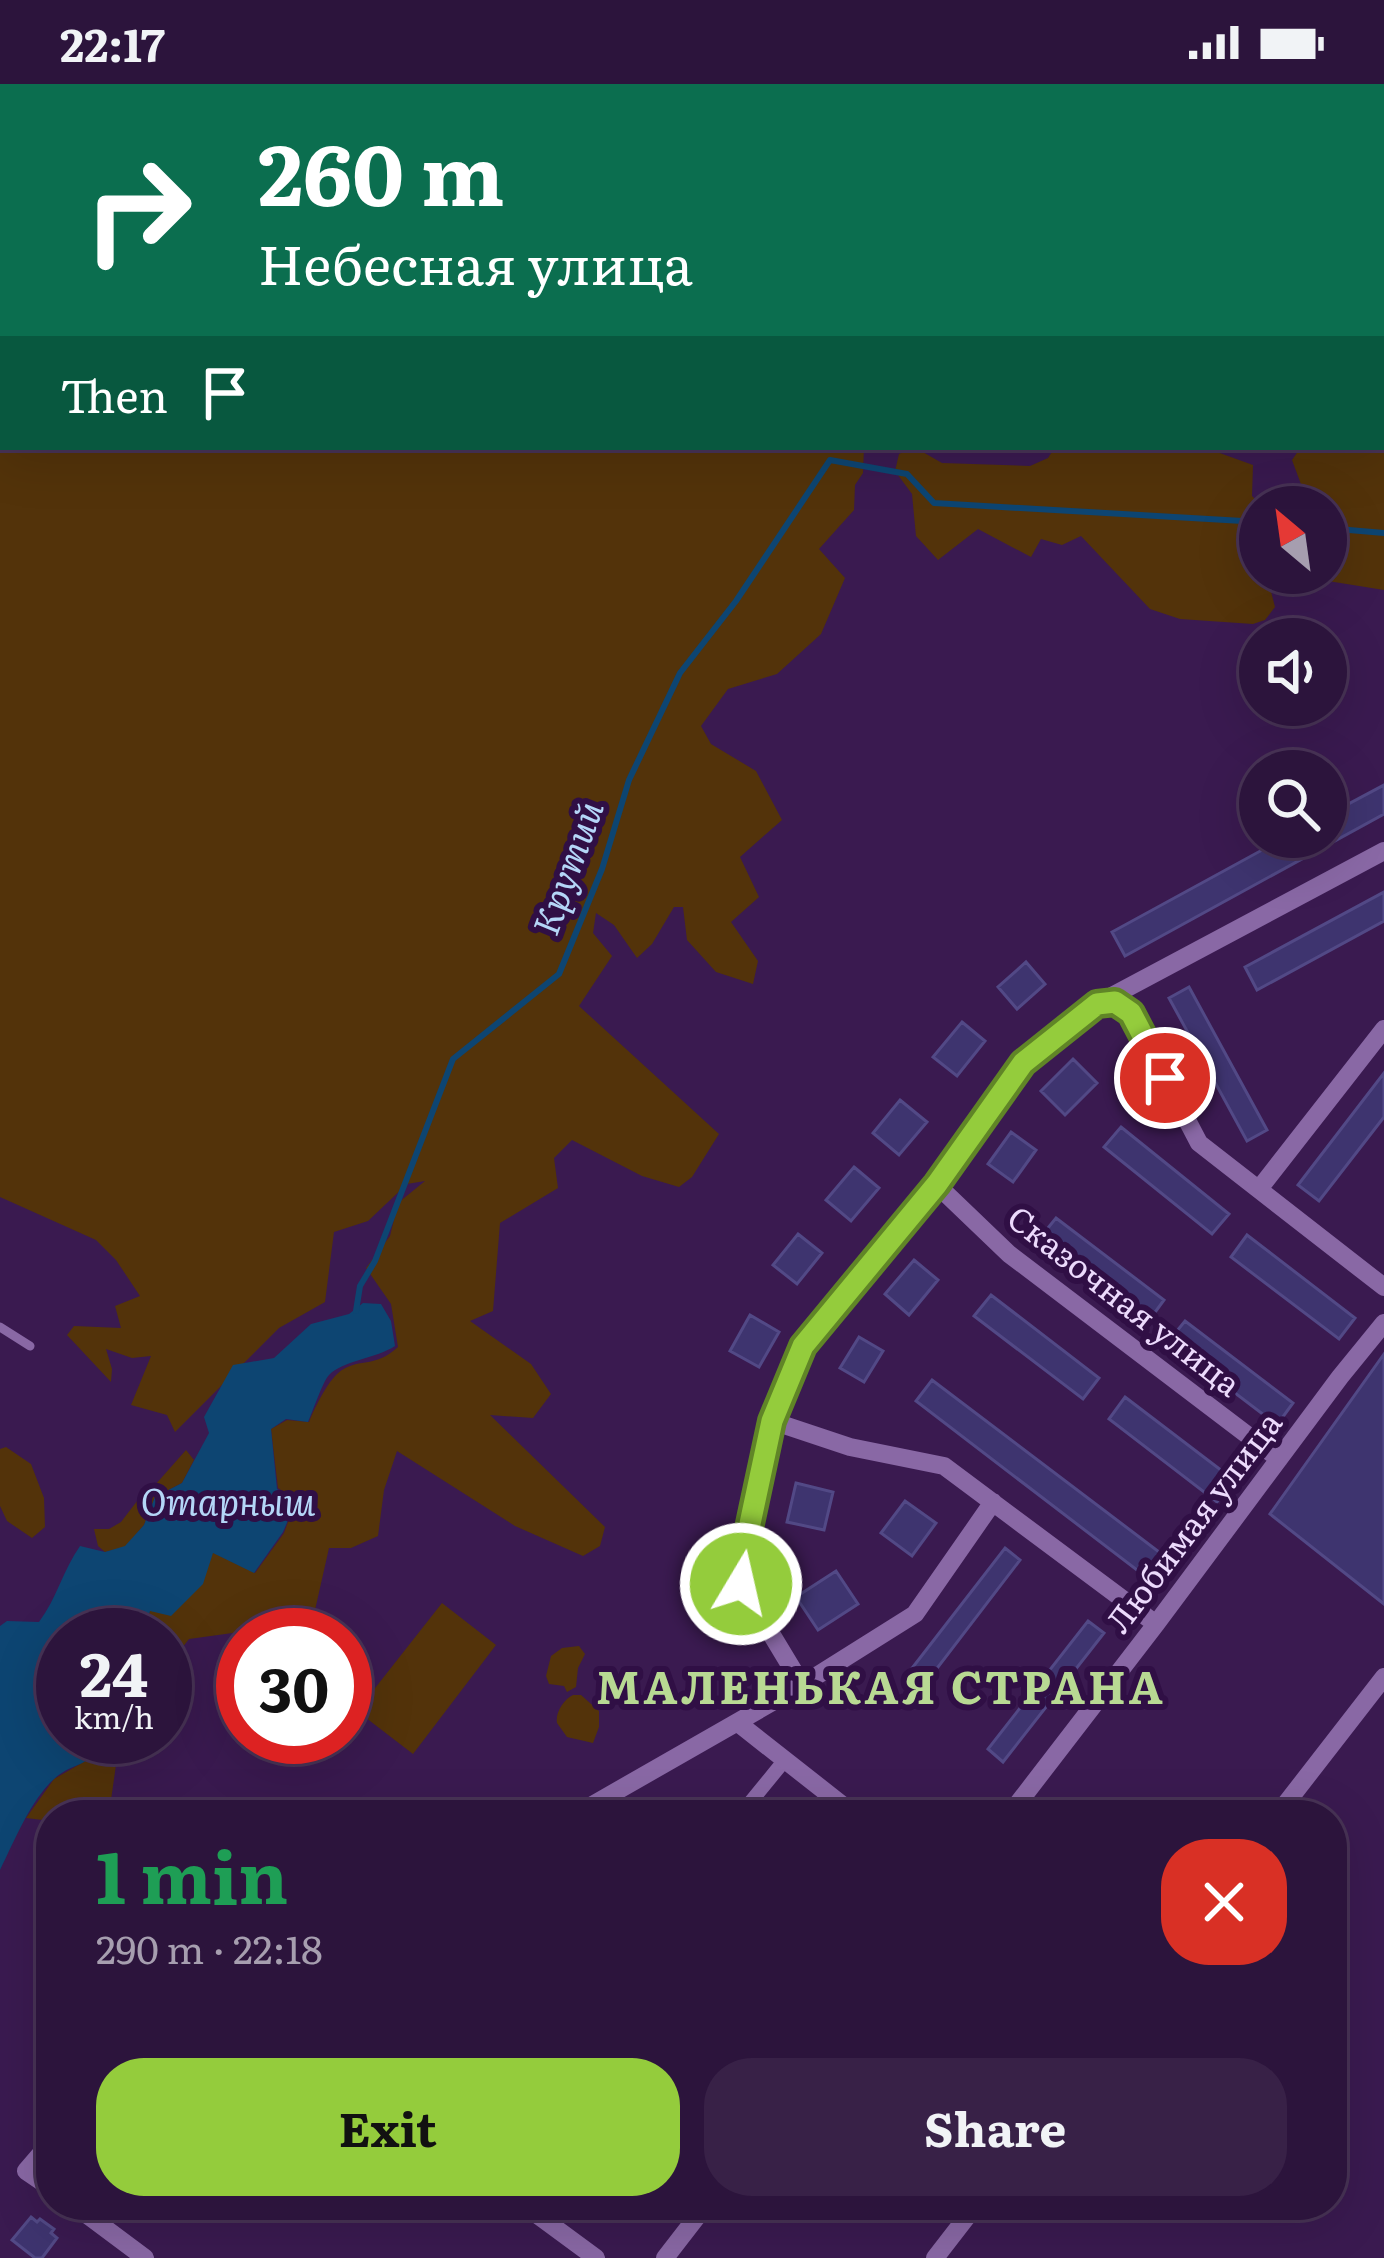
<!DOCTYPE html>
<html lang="en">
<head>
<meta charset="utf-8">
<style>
  body { margin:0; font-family:Literata,serif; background:#382147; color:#f1f3f6; height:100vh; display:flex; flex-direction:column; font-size:45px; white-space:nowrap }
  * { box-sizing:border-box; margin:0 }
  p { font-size:39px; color:#a69eaf }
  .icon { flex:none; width:66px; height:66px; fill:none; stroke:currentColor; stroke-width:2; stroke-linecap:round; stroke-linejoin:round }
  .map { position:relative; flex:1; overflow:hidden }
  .drawer { position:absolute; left:36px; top:1716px; width:1311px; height:420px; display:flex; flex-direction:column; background:#2c143c; border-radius:48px; box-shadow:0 12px 48px #0002,0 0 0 3px #483356 }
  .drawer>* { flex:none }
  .top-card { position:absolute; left:0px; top:0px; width:1386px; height:366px; box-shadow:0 12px 48px #0002,0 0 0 3px #483356; background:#0b6e4f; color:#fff; overflow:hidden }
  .needle { width:78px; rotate:331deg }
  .controls { position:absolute; left:1239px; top:402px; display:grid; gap:24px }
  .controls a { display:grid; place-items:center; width:108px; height:108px; border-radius:50%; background:#2c143c; box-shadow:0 12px 48px #0002,0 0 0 3px #483356; font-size:60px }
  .speed { position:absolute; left:36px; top:1524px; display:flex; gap:24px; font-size:60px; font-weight:700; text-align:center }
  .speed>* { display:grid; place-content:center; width:156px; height:156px; border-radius:50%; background:#2c143c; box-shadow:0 12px 48px #0002,0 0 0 3px #483356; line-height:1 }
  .speed small { font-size:30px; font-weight:400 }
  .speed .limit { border:18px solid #d22; background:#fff; color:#111 }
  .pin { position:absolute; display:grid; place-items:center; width:102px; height:102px; color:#fff; margin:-51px; border:6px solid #fff; border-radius:50%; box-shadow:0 3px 12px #0007 }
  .me { position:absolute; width:132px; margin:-66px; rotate:9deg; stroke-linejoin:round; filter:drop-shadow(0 0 9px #0008) }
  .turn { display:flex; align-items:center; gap:42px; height:252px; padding:0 60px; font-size:54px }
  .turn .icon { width:156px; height:156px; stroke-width:2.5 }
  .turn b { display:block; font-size:84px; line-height:102px }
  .then { display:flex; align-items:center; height:114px; padding:0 60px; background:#0003; gap:24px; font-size:45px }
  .round { display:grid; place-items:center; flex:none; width:126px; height:126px; border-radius:48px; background:#382147 }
  .overview { display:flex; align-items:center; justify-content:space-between; height:204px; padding:0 60px }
  h1 { font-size:72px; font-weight:700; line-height:90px; color:#1e9e55 }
  .cta { display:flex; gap:24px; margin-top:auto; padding:24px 60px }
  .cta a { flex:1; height:138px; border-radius:48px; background:#94cc3c; color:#111; font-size:48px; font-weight:700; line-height:138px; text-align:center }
  .cta a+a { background:#382147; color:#f1f3f6 }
  .status { display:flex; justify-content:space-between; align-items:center; height:84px; padding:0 60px; background:#2c143c; direction:ltr }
  .status svg { height:33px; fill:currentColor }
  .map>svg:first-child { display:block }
  .green { fill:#53330a }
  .water { fill:#0d4572 }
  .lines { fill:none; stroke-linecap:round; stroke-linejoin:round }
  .stream { stroke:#0d4572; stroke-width:6 }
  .building { fill:#3e346f; stroke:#524986; stroke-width:3 }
  .service { stroke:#8968a5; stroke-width:9 }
  .pedestrian { stroke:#8968a5; stroke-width:14 }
  .minor { stroke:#8968a5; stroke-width:18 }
  .route-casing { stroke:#608527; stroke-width:30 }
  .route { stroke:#94cc3c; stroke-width:21 }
  .labels { text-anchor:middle; stroke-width:12; stroke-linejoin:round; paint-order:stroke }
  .street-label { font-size:33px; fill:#ecdafc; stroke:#300f45 }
  .water-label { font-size:36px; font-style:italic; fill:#b4d6f7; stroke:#300f45 }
  .district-label { font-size:45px; font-weight:bold; letter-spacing:3px; fill:#b8d993; stroke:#300f45 }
</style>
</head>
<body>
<div class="status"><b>22:17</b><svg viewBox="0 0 49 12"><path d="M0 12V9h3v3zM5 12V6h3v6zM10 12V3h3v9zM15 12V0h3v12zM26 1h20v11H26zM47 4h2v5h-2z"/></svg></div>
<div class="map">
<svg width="1384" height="2174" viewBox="0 0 1384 2174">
  <rect width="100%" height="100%" fill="#3a1a50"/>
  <!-- green -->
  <path class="green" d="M0 0H815V3H3V363H864L863 389 855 401 854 426 819 465 845 494 821 550 777 590 728 605 701 642 711 660 756 687 782 736 740 773 759 813 731 838 758 877 753 900 716 888 687 856 683 823H674L652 860 637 874 614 841 596 829 593 849 612 872 579 922 719 1050 692 1093 679 1103 642 1092 572 1056 554 1074 558 1104 500 1139 493 1227 470 1237 531 1280 551 1310 533 1334 490 1331 605 1443 600 1462 583 1472 515 1442 397 1367 384 1406 378 1452 351 1464H329L315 1526 261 1545 189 1555 165 1586V1551H142L150 1527 212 1468 255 1489 284 1449 296 1416 278 1404 271 1345 287 1336 309 1338C315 1323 329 1294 342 1286 361 1274 375 1284 398 1263L391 1220 366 1184 390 1152 398 1119 425 1097 407 1100 368 1137 334 1148 325 1218 279 1244 175 1348 167 1331 131 1321 151 1272 132 1274 106 1265 112 1285 111 1298 67 1251 74 1242 121 1244 115 1222 140 1212 116 1176 96 1156 0 1113Z
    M1384 348V506L1278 489 1268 496 1275 523 1265 536 1253 540 1180 535 1150 525 1081 452 1062 461 1041 455 1031 473 978 445 938 476 916 452 912 410 895 387 899 370 914 363 942 379 1030 382 1048 374 1055 363H1203L1253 381 1252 412 1263 423H1260V489H1326V423H1283L1290 420 1302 403 1292 376 1301 363H1383Z
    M6 1363 31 1380 44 1414 45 1443 32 1454 7 1437 0 1422V1365Z
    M186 1366 194 1376 182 1399 155 1413 144 1441 125 1463 105 1468 98 1462 94 1445H109L121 1438 144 1408 155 1401Z
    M442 1519 496 1561 413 1670 357 1627Z
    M579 1562 585 1570 578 1584 576 1603 567 1608 564 1602 549 1600 546 1592 551 1572 562 1564Z
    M573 1611H581L599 1627V1643L593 1659 567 1653 557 1639C555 1629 564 1615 573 1611Z
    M103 1653H120L111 1716 103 1731H51V1737L26 1734 54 1695 94 1672Z"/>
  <!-- water -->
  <path class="water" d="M363 1219 381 1220 391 1237 395 1262C377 1274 342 1277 329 1291 322 1299 313 1327 308 1338L286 1335 271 1345 277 1405 296 1417 283 1448 254 1489 213 1469 203 1500 171 1532 150 1527 142 1551H63V1653H103C87 1688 76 1675 54 1695 30 1717 14 1758 0 1786V1542L7 1537 39 1538C57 1514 63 1486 80 1462L105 1468 125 1462 144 1441 155 1413 182 1399 209 1349 204 1333 233 1281 274 1274 311 1240 349 1230Z"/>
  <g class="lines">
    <!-- stream -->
    <path class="stream" d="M553 0 555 3
      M782 3 783 0
      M1326 444 1384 449
      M356 1227 360 1202 375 1177 453 975 559 890 602 785 629 696 680 589 736 517 830 376 907 390 934 419 1260 438"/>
  </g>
  <!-- building -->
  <path class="building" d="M1384 701V730L1125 872 1112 848 1286 753H1326V732Z
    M1384 808V837L1257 906 1245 883Z
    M1026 878 1045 900 1017 925 998 903Z
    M1189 903 1267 1046 1247 1057 1169 914Z
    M962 938 985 957 957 992 933 973Z
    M1073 975 1097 999 1065 1031 1041 1007Z
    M1384 989V1033L1319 1117 1298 1101Z
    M900 1016 927 1038 899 1071 873 1049Z
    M1121 1043 1229 1130 1212 1150 1104 1063Z
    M1011 1048 1036 1066 1013 1098 988 1080Z
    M854 1083 879 1104 851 1137 826 1116Z
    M1056 1134 1164 1216 1148 1238 1039 1155Z
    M798 1150 822 1169 797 1200 773 1181Z
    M1247 1151 1355 1234 1339 1255 1231 1173Z
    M914 1176 938 1196 909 1231 885 1210Z
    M991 1211 1099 1294 1083 1315 974 1232Z
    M750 1231 779 1248 759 1283 730 1267Z
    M1185 1237 1293 1319 1277 1341 1168 1258Z
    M859 1253 883 1267 864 1298 840 1284Z
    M1384 1270V1520L1270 1430Z
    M932 1296 1167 1474 1150 1496 916 1317Z
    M1125 1313 1234 1396 1217 1418 1109 1335Z
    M796 1399 833 1408 824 1446 787 1438Z
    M905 1417 936 1439 912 1472 881 1449Z
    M1005 1464 1020 1476 922 1604 906 1592Z
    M836 1487 858 1520 818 1546 796 1513Z
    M1088 1537 1104 1549 1003 1678 988 1665Z
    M31 2133 37 2138 40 2135 54 2145 51 2149 57 2154 42 2174H35L12 2156Z"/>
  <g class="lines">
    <!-- service -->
    <path class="service" d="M0 1243 30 1262"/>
    <!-- pedestrian -->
    <path class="pedestrian" d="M740 1731 784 1677"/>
    <!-- minor -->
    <path class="minor" d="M993 0 994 3
      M1296 3 1297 0
      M1102 920 1115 918 1131 929 1199 1059 1384 1203
      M937 1101 1009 1170 1279 1375
      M1259 1105 1384 945
      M772 1337 850 1363 944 1382 1156 1540
      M802 1601 741 1500 745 1463 772 1337 803 1263 937 1101 1023 979 1097 920 1384 767
      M738 1639 855 1731
      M575 1731 802 1601 915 1530 993 1418
      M1009 1731 1156 1540 1340 1293 1384 1239
      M1277 1731 1384 1593
      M51 2058 26 2087 51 2104
      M74 2121 145 2174
      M524 2121 596 2174
      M665 2174 706 2121
      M935 2174 976 2121"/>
  </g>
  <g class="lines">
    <defs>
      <path id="route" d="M741 1500 745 1463 772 1337 803 1262 937 1100 1023 979 1097 920 1115 918 1131 929 1165 994"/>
    </defs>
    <!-- route casing -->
    <use href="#route" class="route-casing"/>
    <!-- route -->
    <use href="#route" class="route"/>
  </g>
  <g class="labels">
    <!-- street labels -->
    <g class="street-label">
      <text transform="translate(1124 1217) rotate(38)" y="12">Сказочная улица</text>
      <text transform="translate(1194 1438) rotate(-53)" y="12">Любимая улица</text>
    </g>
    <!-- water labels -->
    <g class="water-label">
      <text transform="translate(568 784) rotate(-70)" y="13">Крутий</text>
      <text x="228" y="1431">Отарныш</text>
    </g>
    <!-- district labels -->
    <g class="district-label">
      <text x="881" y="1620">МАЛЕНЬКАЯ СТРАНА</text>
    </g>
  </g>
</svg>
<div class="controls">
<a><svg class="needle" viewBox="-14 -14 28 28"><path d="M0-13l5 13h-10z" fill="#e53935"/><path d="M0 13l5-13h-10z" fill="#a69eaf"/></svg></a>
<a><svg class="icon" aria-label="sound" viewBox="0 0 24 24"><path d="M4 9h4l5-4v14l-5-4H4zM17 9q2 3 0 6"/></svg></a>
<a><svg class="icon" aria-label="search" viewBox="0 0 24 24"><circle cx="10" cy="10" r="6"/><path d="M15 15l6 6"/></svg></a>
</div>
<div class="speed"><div>24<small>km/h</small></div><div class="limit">30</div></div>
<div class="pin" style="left:1165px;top:994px;background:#d93025"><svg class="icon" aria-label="arrive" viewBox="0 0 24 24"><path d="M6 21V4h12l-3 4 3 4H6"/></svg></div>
<svg class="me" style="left:741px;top:1500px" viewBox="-20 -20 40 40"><circle r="17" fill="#94cc3c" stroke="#fff" stroke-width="3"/><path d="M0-11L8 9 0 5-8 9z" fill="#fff"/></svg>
<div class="top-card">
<div class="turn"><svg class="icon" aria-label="right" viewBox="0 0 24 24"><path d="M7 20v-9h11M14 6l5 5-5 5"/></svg><div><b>260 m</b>Небесная улица</div></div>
<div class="then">Then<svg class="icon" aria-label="arrive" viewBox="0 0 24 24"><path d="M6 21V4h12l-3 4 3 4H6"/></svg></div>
</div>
<section class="drawer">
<div class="overview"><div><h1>1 min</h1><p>290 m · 22:18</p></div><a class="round" style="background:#d93025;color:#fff"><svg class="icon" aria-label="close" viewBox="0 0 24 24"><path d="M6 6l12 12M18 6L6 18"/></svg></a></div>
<div class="cta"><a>Exit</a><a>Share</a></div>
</section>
</div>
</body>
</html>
